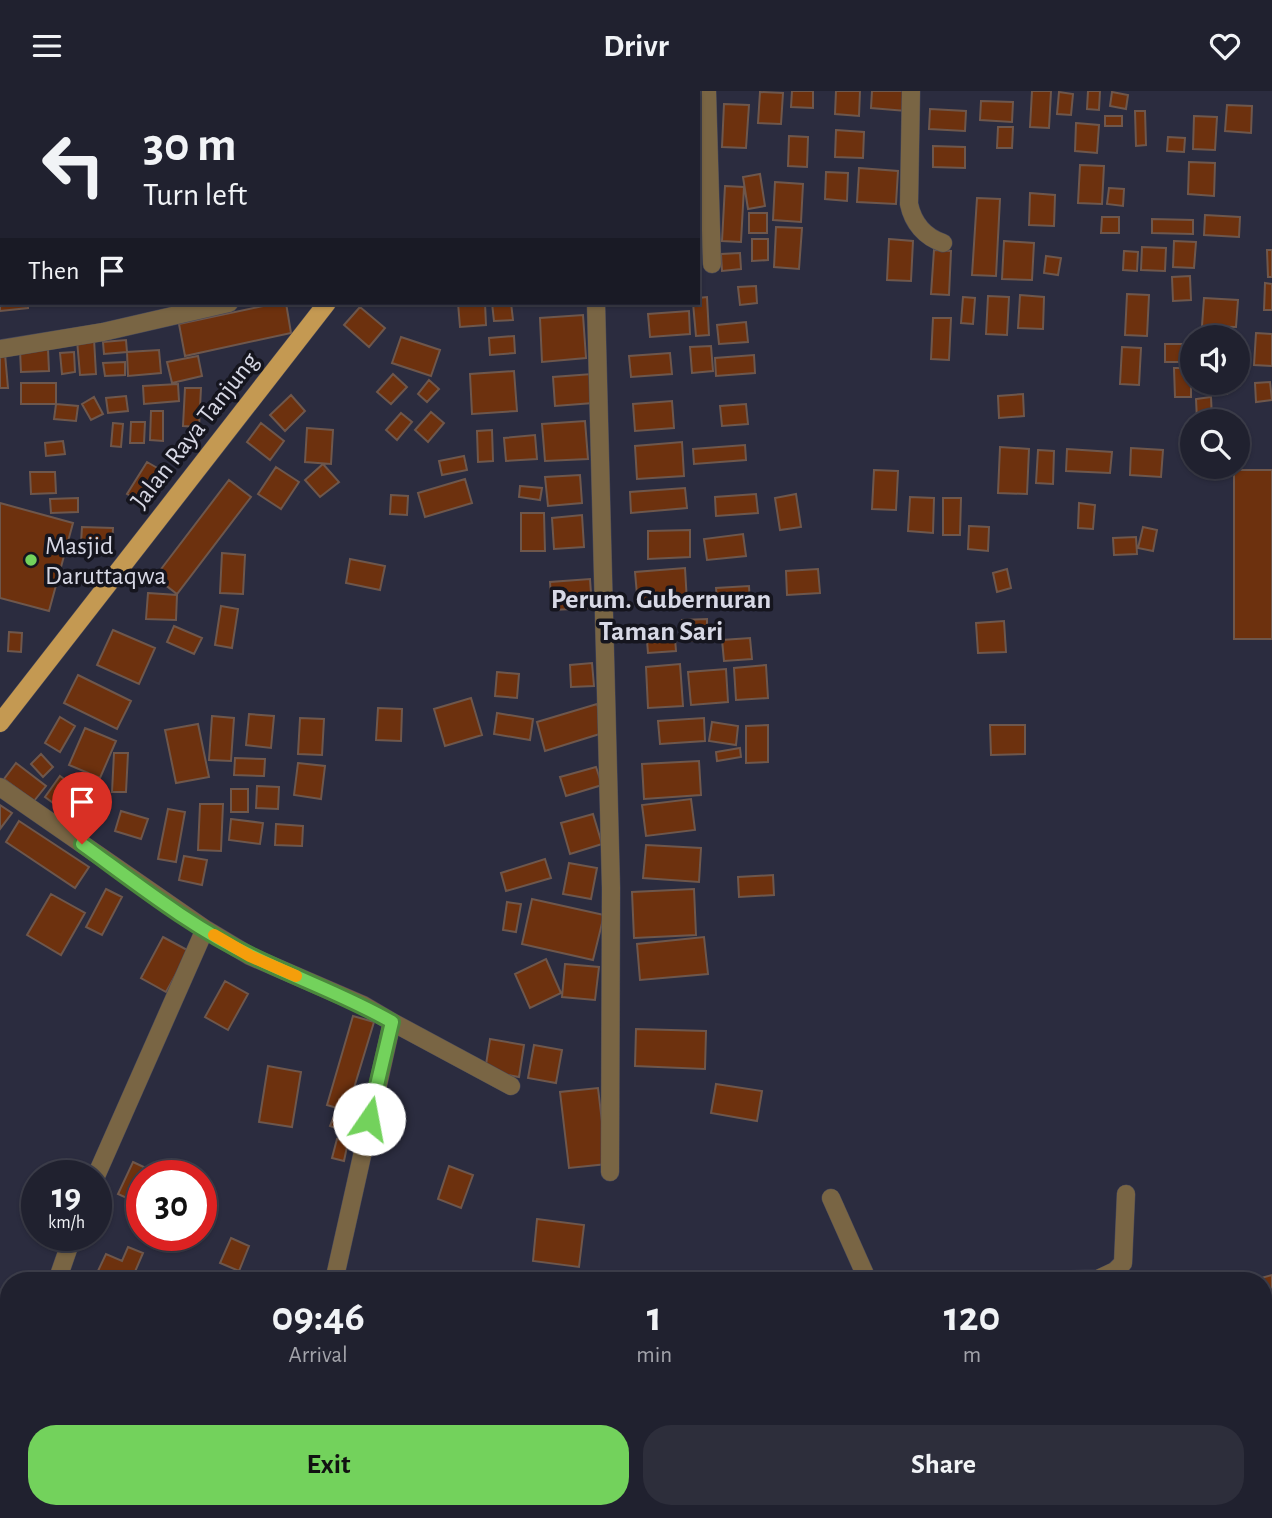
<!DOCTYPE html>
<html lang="en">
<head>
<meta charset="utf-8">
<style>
  body { margin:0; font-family:"Alegreya Sans",sans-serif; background:#2d2e3b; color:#f1f3f6; height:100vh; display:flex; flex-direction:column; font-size:26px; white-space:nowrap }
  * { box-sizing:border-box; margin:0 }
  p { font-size:23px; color:#a2a3aa }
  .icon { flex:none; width:38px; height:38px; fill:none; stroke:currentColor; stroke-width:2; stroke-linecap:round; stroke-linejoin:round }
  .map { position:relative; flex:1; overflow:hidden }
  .details { position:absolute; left:0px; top:1181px; width:1272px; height:247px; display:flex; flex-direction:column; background:#20212f; border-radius:28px 28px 0 0; box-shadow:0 2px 5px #0004,0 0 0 2px #3d3e4b }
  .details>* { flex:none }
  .hud { position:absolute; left:0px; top:0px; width:700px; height:214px; box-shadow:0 2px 5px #0004,0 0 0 2px #3d3e4b; background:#20212f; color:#f1f3f6; overflow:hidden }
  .buttons { position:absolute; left:1180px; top:234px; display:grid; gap:14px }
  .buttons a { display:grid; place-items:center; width:70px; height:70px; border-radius:50%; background:#20212f; box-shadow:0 2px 5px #0004,0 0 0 2px #3d3e4b; font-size:35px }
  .speed { position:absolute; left:21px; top:1069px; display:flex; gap:14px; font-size:35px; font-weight:700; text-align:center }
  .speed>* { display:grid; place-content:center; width:91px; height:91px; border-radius:50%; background:#20212f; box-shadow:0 2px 5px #0004,0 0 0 2px #3d3e4b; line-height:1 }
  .speed small { font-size:18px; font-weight:400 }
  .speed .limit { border:10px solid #d22; background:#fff; color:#111 }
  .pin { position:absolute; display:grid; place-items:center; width:60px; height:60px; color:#fff; margin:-72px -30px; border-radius:50% 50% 50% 0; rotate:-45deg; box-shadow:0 0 7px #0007 }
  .pin .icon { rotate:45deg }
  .me { position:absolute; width:77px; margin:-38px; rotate:12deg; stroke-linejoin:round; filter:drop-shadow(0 0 5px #0008) }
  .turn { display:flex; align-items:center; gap:24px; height:147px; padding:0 28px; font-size:32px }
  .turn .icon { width:91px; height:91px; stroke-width:2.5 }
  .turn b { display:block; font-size:49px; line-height:60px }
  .then { display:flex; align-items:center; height:66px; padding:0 28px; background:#0003; gap:14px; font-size:26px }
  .eta { display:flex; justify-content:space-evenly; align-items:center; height:119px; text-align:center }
  .eta b { font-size:42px; font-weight:700; line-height:49px }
  .primary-button { display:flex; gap:14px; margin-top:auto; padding:14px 28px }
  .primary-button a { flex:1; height:80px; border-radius:28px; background:#73d25c; color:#111; font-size:28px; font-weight:700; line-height:80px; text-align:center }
  .primary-button a+a { background:#2d2e3b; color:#f1f3f6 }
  header { display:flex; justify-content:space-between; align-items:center; height:91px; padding:0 28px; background:#20212f; font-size:32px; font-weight:700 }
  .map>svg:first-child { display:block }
  .building { fill:#6d310e; stroke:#6e574c; stroke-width:2 }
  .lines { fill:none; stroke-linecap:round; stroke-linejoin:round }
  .minor-casing { stroke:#47485a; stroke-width:19 }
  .major-casing { stroke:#47485a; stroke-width:19 }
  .minor { stroke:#796544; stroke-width:18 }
  .major { stroke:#c49952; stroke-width:18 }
  .route-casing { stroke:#4b883c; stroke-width:18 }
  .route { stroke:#73d25c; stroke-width:12 }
  .slow { stroke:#f59e0b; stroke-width:12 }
  .poi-dot { fill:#73d25c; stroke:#15151e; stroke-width:2.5 }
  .labels { text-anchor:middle; stroke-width:7; stroke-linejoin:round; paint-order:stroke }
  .street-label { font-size:26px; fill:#d7d8e5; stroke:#15151e }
  .poi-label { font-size:26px; fill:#d7d8e5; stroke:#15151e; text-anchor:start }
  .neighbourhood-label { font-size:28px; font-weight:bold; fill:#d7d8e5; stroke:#15151e }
</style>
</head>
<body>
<header><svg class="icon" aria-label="menu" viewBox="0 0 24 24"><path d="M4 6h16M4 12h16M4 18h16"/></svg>Drivr<svg class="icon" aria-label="heart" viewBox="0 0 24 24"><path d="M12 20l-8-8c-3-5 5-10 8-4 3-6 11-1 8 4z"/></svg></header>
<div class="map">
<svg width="1272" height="1427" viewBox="0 0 1272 1427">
  <rect width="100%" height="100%" fill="#2b2c3f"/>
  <!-- building -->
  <path class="building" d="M378 0H466L376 2Z
    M551 0H598V2H551Z
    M662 0H704L706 69H698V2Z
    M792 0H813V17L791 16Z
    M836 0H860L859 25 835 23Z
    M872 0H908L906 20 871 17Z
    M1032 0H1051L1049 37 1030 36Z
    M1088 0H1100L1099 19 1087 18Z
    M760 1 783 2 781 33 758 32Z
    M1059 1 1073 3 1071 24 1057 23Z
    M1112 1 1128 4 1126 18 1110 15Z
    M981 10 1013 11 1012 31 980 29Z
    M724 13 749 14 746 57 722 56Z
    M1227 14 1252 15 1251 42 1225 40Z
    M930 18 966 20 965 40 929 38Z
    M1135 20H1145L1146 54 1136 55Z
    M1105 25H1122V35H1105Z
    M1194 25 1217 26 1215 59 1193 58Z
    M1076 32 1099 34 1097 62 1075 60Z
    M998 36H1013L1012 57H997Z
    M836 39 864 41 863 67 835 66Z
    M789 45 808 46 807 76 788 75Z
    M1168 46 1185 47 1184 61 1167 60Z
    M933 55 965 56V77L933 76Z
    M1189 71 1215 72 1214 105 1188 103Z
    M1080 74 1104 75 1102 113 1078 112Z
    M859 77 898 80 896 113 857 111Z
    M826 81 848 82 847 110 825 108Z
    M760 83 765 115 748 118 743 86Z
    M775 91 803 93 801 131 773 129Z
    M725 95 744 96 741 151 722 150Z
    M1109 97 1124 98 1123 115 1107 113Z
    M1030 102 1055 104 1054 135 1029 134Z
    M977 107 1000 108 996 185 972 184Z
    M749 122H767V142H749Z
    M1205 124 1240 126 1239 146 1204 144Z
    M1102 126H1119V142H1101Z
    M1152 128 1193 129V143L1152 142Z
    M776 136 802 137 799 178 774 176Z
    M752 148H768V169L752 170Z
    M889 148 913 150 911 190 887 189Z
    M1004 150 1034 152 1032 189 1002 188Z
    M1174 150 1196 151 1194 177 1173 176Z
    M1142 156 1166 157 1165 180 1141 179Z
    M934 159 951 160 949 204 931 203Z
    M1267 159H1272V186H1268Z
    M1124 160 1138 161 1137 180 1123 179Z
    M740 162 741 178 722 180 721 163Z
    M1046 165 1061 167 1058 184 1044 182Z
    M1190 185 1191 209 1173 210 1172 186Z
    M1265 192 1272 193V219H1264Z
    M756 195 757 212 740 214 738 196Z
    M0 197H2V212H28V217L0 220Z
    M1127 203 1149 204 1147 245 1125 244Z
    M1020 204 1044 206 1043 238 1018 237Z
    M988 205 1009 206 1007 244 986 243Z
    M707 206 709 244 696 245 693 212H698V207Z
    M963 206 975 207 973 233 961 232Z
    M1204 207 1238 209 1236 236 1202 235Z
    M277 212H286L291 242 185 265 179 233Z
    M458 212H485L486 234 460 236Z
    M492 212H511L513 229 494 230Z
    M360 216 385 237 369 256 344 234Z
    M689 220 690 243 650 246 648 223Z
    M583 224 586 267 542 271 540 227Z
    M933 227H951L949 269 931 268Z
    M746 231 748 251 719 253 717 234Z
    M1256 242 1272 243V275L1254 274Z
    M514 245 515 262 490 264 489 247Z
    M401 246 440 259 431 285 392 272Z
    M94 248 96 283 80 284 77 249Z
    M126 249 127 261 104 263 103 251Z
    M1165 253H1192V271H1165Z
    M711 255 713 280 692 282 690 256Z
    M1122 256 1141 257 1139 294 1120 293Z
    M48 258 49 280 21 281 20 259Z
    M159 259 161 282 128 285 127 261Z
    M74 261 75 281 62 283 60 262Z
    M670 262 672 283 631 286 629 265Z
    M5 263 8 297H0V264Z
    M754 264 755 282 716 285 715 267Z
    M198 265 202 285 172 292 167 271Z
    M125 271V284L105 285 103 272Z
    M1174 277H1191V306H1175Z
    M514 280 517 320 472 323 470 283Z
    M393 283 407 296 391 313 377 301Z
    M592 283 593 312 555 315 553 286Z
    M429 289 439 298 427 311 418 303Z
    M1270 291 1272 309 1256 311 1255 292Z
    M21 292H56V313H21Z
    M1205 292H1228L1227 303 1205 302Z
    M178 293 179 310 144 313 143 295Z
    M185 297H201L199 336 183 335Z
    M1023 303 1024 325 999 327 998 305Z
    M291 304 305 320 285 340 270 324Z
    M126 305 128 320 108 322 106 307Z
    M94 306 103 323 91 329 82 313Z
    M1211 306 1212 328 1197 329 1196 308Z
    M672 310 674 337 635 340 633 313Z
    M56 313 78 315 76 330 54 328Z
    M746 313 748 333 722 335 720 315Z
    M151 320H163V350L150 349Z
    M431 321 444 332 428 351 415 339Z
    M401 322 412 331 397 349 386 339Z
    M585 330 588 368 545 370 542 333Z
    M131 331H145L144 352H130Z
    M113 332 123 333 121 356 111 355Z
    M261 332 284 350 270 369 247 351Z
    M307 337 333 339 331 373 305 371Z
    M492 339 493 370 478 371 477 340Z
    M535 344 537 368 506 370 504 347Z
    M63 350 65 363 46 365 45 352Z
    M682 351 684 385 637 388 635 355Z
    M745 354 746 369 694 373 693 358Z
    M1000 356 1029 358 1027 403 998 402Z
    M1131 357 1163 359 1161 386 1130 384Z
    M1067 358 1112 361 1110 382 1066 380Z
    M1038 359 1054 360 1053 393 1036 392Z
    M464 365 467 379 442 384 439 370Z
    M147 371 166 382 146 414 127 403Z
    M323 373 339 391 320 406 305 389Z
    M276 376 299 391 281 418 258 403Z
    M874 379 898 380 896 419 872 418Z
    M1234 379H1272V548H1234Z
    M30 381H55L56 402 31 403Z
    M580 384 582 412 548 415 545 386Z
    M465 388 472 412 425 426 418 402Z
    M229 389 251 406 177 503 155 486Z
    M520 395 542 397 540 409 519 406Z
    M685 397 687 417 631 422 630 401Z
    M756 403 758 422 716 425 715 406Z
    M796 403 801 436 780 439 775 407Z
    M391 404 408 405 407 424 390 423Z
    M910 406 934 407 933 442 908 440Z
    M78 407V421L51 422 50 408Z
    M943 407H961L960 444H943Z
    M0 412 73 432 49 520 0 507Z
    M1079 412 1095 414 1093 438 1078 437Z
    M521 422H544L545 460H521Z
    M582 424 584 456 554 458 552 427Z
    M969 435 989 436 988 460 968 458Z
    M82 436 113 437 112 453 81 452Z
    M1143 436 1157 439 1153 460 1138 457Z
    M690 439V466L648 468V440Z
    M743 443 746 465 707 469 704 448Z
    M1136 446 1137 463 1114 464 1113 447Z
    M222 462 245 464 243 503 220 502Z
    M350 468 385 475 380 499 346 492Z
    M685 477 687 511 638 515 635 481Z
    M818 478 820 502 787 504 786 480Z
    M1007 478 1011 497 997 501 993 482Z
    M590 488 592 517 552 519 550 491Z
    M749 495 750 514 718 517 716 497Z
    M148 502 177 504 176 529 146 528Z
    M221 515 238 518 232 557 215 554Z
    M707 528V550H683L682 529Z
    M1004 530 1006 561 978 562 976 532Z
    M174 535 202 547 194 563 167 551Z
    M674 536 676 560 648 562 646 538Z
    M113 539 155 557 139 593 97 574Z
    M9 541 22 542 21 561 8 560Z
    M750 547 752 568 724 570 722 549Z
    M592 572 594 595 571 596 570 574Z
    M680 573 683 615 648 617 646 576Z
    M766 574 768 607 736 609 734 577Z
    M726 578 728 611 691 614 688 581Z
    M497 581 519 583 517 607 495 605Z
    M78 584 131 610 117 638 64 612Z
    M471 607 482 644 445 655 434 618Z
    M597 613 606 641 545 660 537 631Z
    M378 617 402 618 401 650 376 649Z
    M497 622 533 628 530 649 494 643Z
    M249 623 274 625 271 657 246 654Z
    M212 625 234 627 231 670 209 669Z
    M60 626 75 635 60 661 45 652Z
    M300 627 324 628 322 664 298 663Z
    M704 627 705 650 660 653 658 630Z
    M712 631 738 635 736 654 709 650Z
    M198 633 209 686 176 692 165 639Z
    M768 634V671L746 672V635Z
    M990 634H1025V663L991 664Z
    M85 637 116 650 100 687 69 674Z
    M740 657 741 666 717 670 716 661Z
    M114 662H128L126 701H112Z
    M41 663 53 676 43 686 31 673Z
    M235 667 265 668 264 685 234 684Z
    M699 670 701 704 644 708 642 673Z
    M16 672 46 695 34 710 4 688Z
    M298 672 325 675 321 708 294 704Z
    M596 676 602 694 566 705 560 686Z
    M60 685 71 693 56 714 45 706Z
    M78 689 110 708 93 740 60 722Z
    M257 695 279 696 278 718 256 717Z
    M231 698H248V721H231Z
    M691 708 695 739 646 745 642 714Z
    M200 713H223L221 760 198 759Z
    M0 714 12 722 0 738Z
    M168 718 185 721 176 771 158 768Z
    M121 720 148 728 141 748 115 740Z
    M593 723 602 753 570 763 561 732Z
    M231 728 263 732 260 753 229 749Z
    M19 730 89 776 75 797 6 751Z
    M276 733 303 735 302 755 275 754Z
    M646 754 701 757 699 791 643 787Z
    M184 765 207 769 202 794 179 789Z
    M545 768 551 787 506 800 501 782Z
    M569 772 597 777 591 808 563 803Z
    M773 784 774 804 739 806 738 786Z
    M106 798 122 806 102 844 86 836Z
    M694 798 696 844 634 847 632 801Z
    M51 803 85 822 61 864 27 844Z
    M532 808 604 824 593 869 522 853Z
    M507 811 521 813 516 841 503 839Z
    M163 846 189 860 166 901 141 887Z
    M704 846 708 883 640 889 637 853Z
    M546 868 561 902 530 917 515 883Z
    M565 873 599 876 595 909 562 906Z
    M225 890 248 903 228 939 205 926Z
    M353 925 374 931 347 1020 327 1014Z
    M636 938 706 940 705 978 635 975Z
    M490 948 524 954 519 986 485 980Z
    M534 954 562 959 556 992 528 987Z
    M268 975 301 981 292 1036 259 1031Z
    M716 993 762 1000 757 1030 711 1022Z
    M598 997 607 1073 569 1077 560 1001Z
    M337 1018 362 1028 356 1045 330 1035Z
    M337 1048 348 1051 344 1070 332 1067Z
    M133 1071 163 1085H142V1114L118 1103Z
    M449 1075 473 1084 461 1117 438 1108Z
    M537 1128 584 1134 579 1176 533 1170Z
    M231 1147 249 1155 239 1180 220 1172Z
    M128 1156 143 1162 131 1190H113L97 1182 106 1163 122 1170Z
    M141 1182 160 1190H138Z
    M1272 1184V1234L1266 1236 1264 1225V1190L1254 1189Z
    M855 1419H882L883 1427H846L844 1421Z"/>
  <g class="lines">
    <defs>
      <path id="minor" d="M707 0 712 173
        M911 0 909 113C913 132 925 146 943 152
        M596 212 611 797 610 1081
        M0 258 103 241 229 212
        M0 696 205 838 250 865 363 914 392 931 334 1190
        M392 931 511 995
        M96 1085 205 838
        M831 1107 868 1190
        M57 1190 73 1144
        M995 1190 1098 1188 1115 1180 1123 1172 1126 1103
        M1264 1371 1272 1402
        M922 1419 923 1427"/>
      <path id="major" d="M501 2 503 0
        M0 632 327 212"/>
    </defs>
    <!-- minor casing -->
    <use href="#minor" class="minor-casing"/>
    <!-- major casing -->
    <use href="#major" class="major-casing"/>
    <!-- minor -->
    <use href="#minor" class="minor"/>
    <!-- major -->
    <use href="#major" class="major"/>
  </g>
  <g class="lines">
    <defs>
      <path id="route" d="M82 753C136 792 191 836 252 865 298 888 347 905 392 931L369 1028"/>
    </defs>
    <!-- route casing -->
    <use href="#route" class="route-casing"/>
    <!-- route -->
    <use href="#route" class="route"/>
    <!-- slow -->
    <path class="slow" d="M214 844 250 865 296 885"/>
  </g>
  <!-- markers -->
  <circle class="poi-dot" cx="31" cy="469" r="7"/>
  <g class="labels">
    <!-- street labels -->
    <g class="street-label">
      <text transform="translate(194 339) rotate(-52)" y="9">Jalan Raya Tanjung</text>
    </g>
    <!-- poi labels -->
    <g class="poi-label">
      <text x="45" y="463">Masjid<tspan x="45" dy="30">Daruttaqwa</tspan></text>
    </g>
    <!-- neighbourhood labels -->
    <g class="neighbourhood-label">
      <text x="661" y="517">Perum. Gubernuran<tspan x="661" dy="32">Taman Sari</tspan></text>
    </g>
  </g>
</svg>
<div class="buttons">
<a><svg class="icon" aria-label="sound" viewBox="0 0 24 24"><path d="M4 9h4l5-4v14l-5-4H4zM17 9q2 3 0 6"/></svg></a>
<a><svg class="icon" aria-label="search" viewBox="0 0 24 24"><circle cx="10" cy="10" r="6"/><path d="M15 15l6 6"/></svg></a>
</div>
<div class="speed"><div>19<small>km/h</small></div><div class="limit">30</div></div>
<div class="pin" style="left:82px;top:753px;background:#d93025"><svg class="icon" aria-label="arrive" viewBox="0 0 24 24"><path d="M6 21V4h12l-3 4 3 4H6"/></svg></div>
<svg class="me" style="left:369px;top:1028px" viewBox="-20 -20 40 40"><circle r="19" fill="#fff"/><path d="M0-13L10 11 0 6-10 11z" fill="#73d25c"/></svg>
<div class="hud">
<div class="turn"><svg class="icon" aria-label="left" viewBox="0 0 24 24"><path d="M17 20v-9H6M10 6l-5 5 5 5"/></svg><div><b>30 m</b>Turn left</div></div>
<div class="then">Then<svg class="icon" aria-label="arrive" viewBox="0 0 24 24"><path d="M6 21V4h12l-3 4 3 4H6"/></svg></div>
</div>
<section class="details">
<div class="eta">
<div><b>09:46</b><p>Arrival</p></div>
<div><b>1</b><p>min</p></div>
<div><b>120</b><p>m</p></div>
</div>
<div class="primary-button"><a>Exit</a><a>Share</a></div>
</section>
</div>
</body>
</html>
